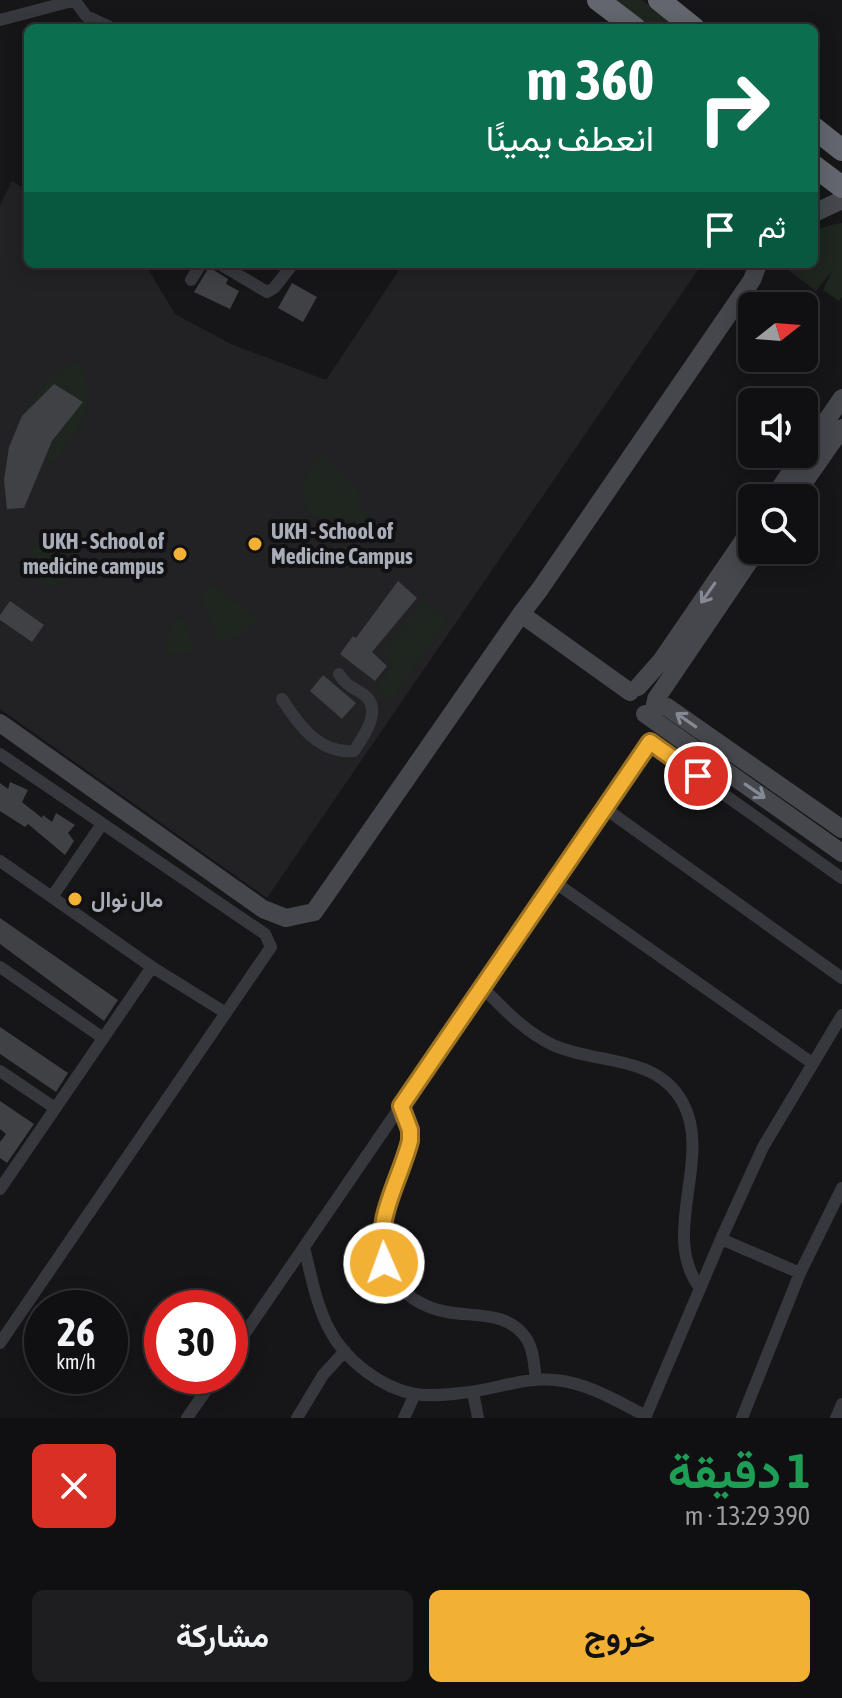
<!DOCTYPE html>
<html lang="ar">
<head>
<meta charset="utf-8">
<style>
  body { margin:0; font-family:"Asap Condensed",Vazirmatn,sans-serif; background:#1e1e20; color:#f1f3f6; direction:rtl; height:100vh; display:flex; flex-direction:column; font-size:30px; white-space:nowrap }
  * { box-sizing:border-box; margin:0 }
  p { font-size:26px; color:#9c9d9f }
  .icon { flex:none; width:44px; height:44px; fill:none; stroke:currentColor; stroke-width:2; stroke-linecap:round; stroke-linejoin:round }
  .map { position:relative; height:1418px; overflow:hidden; direction:ltr }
  .panel { display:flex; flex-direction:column; background:#101012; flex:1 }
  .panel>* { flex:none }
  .banner { position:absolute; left:24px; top:24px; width:794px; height:244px; border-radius:12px; box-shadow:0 4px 20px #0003,0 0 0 2px #303032; direction:rtl; background:#0b6e4f; color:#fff; overflow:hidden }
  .needle { width:52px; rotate:73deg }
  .buttons { position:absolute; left:738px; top:292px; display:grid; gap:16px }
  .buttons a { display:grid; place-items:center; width:80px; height:80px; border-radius:12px; background:#101012; box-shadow:0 4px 20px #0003,0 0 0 2px #303032; font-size:40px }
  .speed { position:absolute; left:24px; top:1290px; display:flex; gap:16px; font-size:40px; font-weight:700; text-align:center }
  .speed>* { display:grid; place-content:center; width:104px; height:104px; border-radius:50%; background:#101012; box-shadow:0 4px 20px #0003,0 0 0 2px #303032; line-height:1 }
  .speed small { font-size:20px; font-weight:400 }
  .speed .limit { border:12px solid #d22; background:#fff; color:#111 }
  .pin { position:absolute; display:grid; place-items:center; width:68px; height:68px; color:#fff; margin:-34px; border:4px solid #fff; border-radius:50%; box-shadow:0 2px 8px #0007 }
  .me { position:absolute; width:88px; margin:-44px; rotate:358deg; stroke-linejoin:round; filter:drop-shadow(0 0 6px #0008) }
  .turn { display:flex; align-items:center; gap:28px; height:168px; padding:0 32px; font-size:36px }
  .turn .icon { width:104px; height:104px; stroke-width:2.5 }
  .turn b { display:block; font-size:56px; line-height:68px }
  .then { display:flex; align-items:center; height:76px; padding:0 32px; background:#0003; gap:16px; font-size:30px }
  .round { display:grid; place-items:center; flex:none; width:84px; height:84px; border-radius:12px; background:#1e1e20 }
  .headline { display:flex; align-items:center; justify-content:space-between; height:136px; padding:0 32px }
  h1 { font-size:48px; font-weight:700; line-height:60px; color:#1e9e55 }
  .button { display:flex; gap:16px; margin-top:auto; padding:16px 32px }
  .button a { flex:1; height:92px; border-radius:12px; background:#f2b134; color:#111; font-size:32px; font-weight:700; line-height:92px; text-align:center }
  .button a+a { background:#1e1e20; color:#f1f3f6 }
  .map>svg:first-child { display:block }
  .built { fill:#222225 }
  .green { fill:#1e261f }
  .building { fill:#404145 }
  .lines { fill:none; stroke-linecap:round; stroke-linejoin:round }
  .street { stroke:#37383d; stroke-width:12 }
  .secondary { stroke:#45474d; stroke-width:18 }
  .highway { stroke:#63666e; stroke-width:22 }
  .oneway { stroke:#858993 }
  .route-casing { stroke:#9d7322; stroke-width:20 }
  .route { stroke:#f2b134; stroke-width:14 }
  .poi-dot { fill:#f2b134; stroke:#111113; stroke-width:3 }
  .labels { text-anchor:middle; stroke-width:8; stroke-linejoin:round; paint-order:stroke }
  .poi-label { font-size:22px; font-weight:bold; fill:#a8adb8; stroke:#111113; text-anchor:start }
</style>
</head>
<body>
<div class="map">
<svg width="842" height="1418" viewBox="0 0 842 1418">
  <rect width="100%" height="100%" fill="#161618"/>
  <!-- built -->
  <path class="built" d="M12 181 28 191V264H145L175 314 231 344 326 380 403 264H702L267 898 0 709V205Z"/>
  <!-- green -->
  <path class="green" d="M613 0H642L677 28H649Z
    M842 223V297L839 301 823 290 832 271 816 291 784 267 788 264H814V234C819 227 833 224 842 223Z
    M75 362 79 364C101 407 77 425 55 462L47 458 54 439 83 402 54 384 28 410V423L21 418C34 393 50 376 75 362Z
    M323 456 358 491 360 507 369 523 312 516C294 493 306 480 317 457Z
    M57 539 65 544 66 578 54 588C38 581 28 570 27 552L39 543Z
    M213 585 259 619 238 636 218 642 201 597Z
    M424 602 447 620 390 701 376 690 394 664 383 654Z
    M183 618 195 650 176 655 163 653 174 621Z"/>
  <!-- building -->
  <path class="building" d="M209 267 228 279 226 284 239 291 230 309 194 292Z
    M292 283 317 297 303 322 278 308Z
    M54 384 83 402 52 441 24 508 7 509 4 480 9 447 22 416Z
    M398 581 417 598 372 652 387 666 375 681 340 654 353 636 356 638Z
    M10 601 44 625 32 642 0 620V615Z
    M323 675 356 703 342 719 310 691Z
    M10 782 28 790 22 802 42 818 43 815 52 822 56 813 75 825 68 833 74 841 65 855 28 824 25 827 0 811V783L8 789Z
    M0 918 118 1000 104 1021 0 944Z
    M0 1027 68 1073 56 1092 0 1054Z
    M0 1101 34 1124 7 1163 0 1158V1142L6 1134 0 1129Z"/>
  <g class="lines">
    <!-- street -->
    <path class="street" d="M75 1 86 16 112 28
      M0 20 76 0
      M220 264 267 292 274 288 293 264
      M191 280 201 264
      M282 699C299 726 320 754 354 751 364 736 384 708 363 694 353 687 346 686 339 674
      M0 754 265 934 271 947 0 1343
      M610 812 842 978
      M0 861 152 967 226 1013
      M560 886 812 1063
      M52 897 102 824
      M0 967 103 1038
      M482 987C504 1009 525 1032 553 1045 597 1065 657 1054 683 1103 713 1159 659 1234 700 1288
      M0 1071 55 1108
      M401 1106 410 1130V1141C402 1173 383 1201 381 1235 378 1275 409 1305 447 1312 474 1317 508 1311 526 1338 534 1350 534 1366 536 1380
      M0 1189 152 967
      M721 1239 800 1273
      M304 1247C311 1275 316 1304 329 1329 345 1360 381 1388 415 1394 432 1397 453 1394 470 1392 498 1388 527 1377 555 1380 588 1383 617 1401 646 1416
      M230 1355 650 742 842 878
      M473 1392 478 1418
      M187 1418 216 1376
      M297 1418 323 1375 345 1351
      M404 1418 415 1394
      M645 1418 721 1239 763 1147 842 1015
      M742 1418 800 1273 842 1188
      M836 1418 842 1404"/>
    <!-- secondary -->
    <path class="secondary" d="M814 213 842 200
      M804 453 842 398
      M773 498 803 454
      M793 498 842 428
      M521 614 630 692
      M638 687 661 661 752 528
      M656 699 757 550
      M655 704 667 707 842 829
      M645 714 842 853
      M0 723 263 909 286 918 314 912 521 614 540 589 752 280 758 264"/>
    <!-- highway -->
    <path class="highway" d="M598 0 635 28
      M659 0 694 28
      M814 128 842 150
      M814 166 842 187"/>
  </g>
  <!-- one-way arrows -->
  <defs><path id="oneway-shaft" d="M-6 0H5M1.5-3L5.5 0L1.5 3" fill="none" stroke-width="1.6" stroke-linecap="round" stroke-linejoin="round" transform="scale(2)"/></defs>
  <g class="oneway">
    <use href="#oneway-shaft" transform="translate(708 593) rotate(125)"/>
    <use href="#oneway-shaft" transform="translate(686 720) rotate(-145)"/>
    <use href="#oneway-shaft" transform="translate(755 791) rotate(35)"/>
  </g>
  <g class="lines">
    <defs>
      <path id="route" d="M384 1263C374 1218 399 1183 410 1141V1130L401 1106 650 742 698 776"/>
    </defs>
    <!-- route casing -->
    <use href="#route" class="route-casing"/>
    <!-- route -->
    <use href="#route" class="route"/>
  </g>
  <!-- markers -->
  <g class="poi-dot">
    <circle cx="255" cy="544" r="8"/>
    <circle cx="180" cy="554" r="8"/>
    <circle cx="75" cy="899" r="8"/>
  </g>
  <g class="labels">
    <!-- poi labels -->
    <g class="poi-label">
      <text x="271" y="539">UKH - School of<tspan x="271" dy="25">Medicine Campus</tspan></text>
      <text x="164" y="549" text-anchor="end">UKH - School of<tspan x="164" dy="25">medicine campus</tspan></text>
      <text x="91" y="907">مال نوال</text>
    </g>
  </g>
</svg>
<div class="buttons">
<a><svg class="needle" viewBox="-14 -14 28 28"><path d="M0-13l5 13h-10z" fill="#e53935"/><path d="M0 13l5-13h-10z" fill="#9c9d9f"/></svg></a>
<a><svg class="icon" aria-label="sound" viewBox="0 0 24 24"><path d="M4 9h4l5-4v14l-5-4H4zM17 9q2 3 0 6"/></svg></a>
<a><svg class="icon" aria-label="search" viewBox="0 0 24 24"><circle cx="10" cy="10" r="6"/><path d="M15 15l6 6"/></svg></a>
</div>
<div class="speed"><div>26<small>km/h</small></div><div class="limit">30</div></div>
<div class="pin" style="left:698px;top:776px;background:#d93025"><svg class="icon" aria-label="arrive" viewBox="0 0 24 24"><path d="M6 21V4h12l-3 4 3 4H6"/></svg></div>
<svg class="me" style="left:384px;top:1263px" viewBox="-20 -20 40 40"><circle r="17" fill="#f2b134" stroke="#fff" stroke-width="3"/><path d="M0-11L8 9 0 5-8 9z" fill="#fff"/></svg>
<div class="banner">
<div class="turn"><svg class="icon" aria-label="right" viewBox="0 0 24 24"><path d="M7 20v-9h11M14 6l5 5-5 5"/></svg><div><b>360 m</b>انعطف يمينًا</div></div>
<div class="then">ثم<svg class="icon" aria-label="arrive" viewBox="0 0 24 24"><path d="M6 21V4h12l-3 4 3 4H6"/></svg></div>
</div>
</div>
<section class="panel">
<div class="headline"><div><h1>1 دقيقة</h1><p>390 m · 13:29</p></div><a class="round" style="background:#d93025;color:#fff"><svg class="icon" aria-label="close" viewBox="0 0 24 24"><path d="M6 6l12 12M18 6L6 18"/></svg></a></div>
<div class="button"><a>خروج</a><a>مشاركة</a></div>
</section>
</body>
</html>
